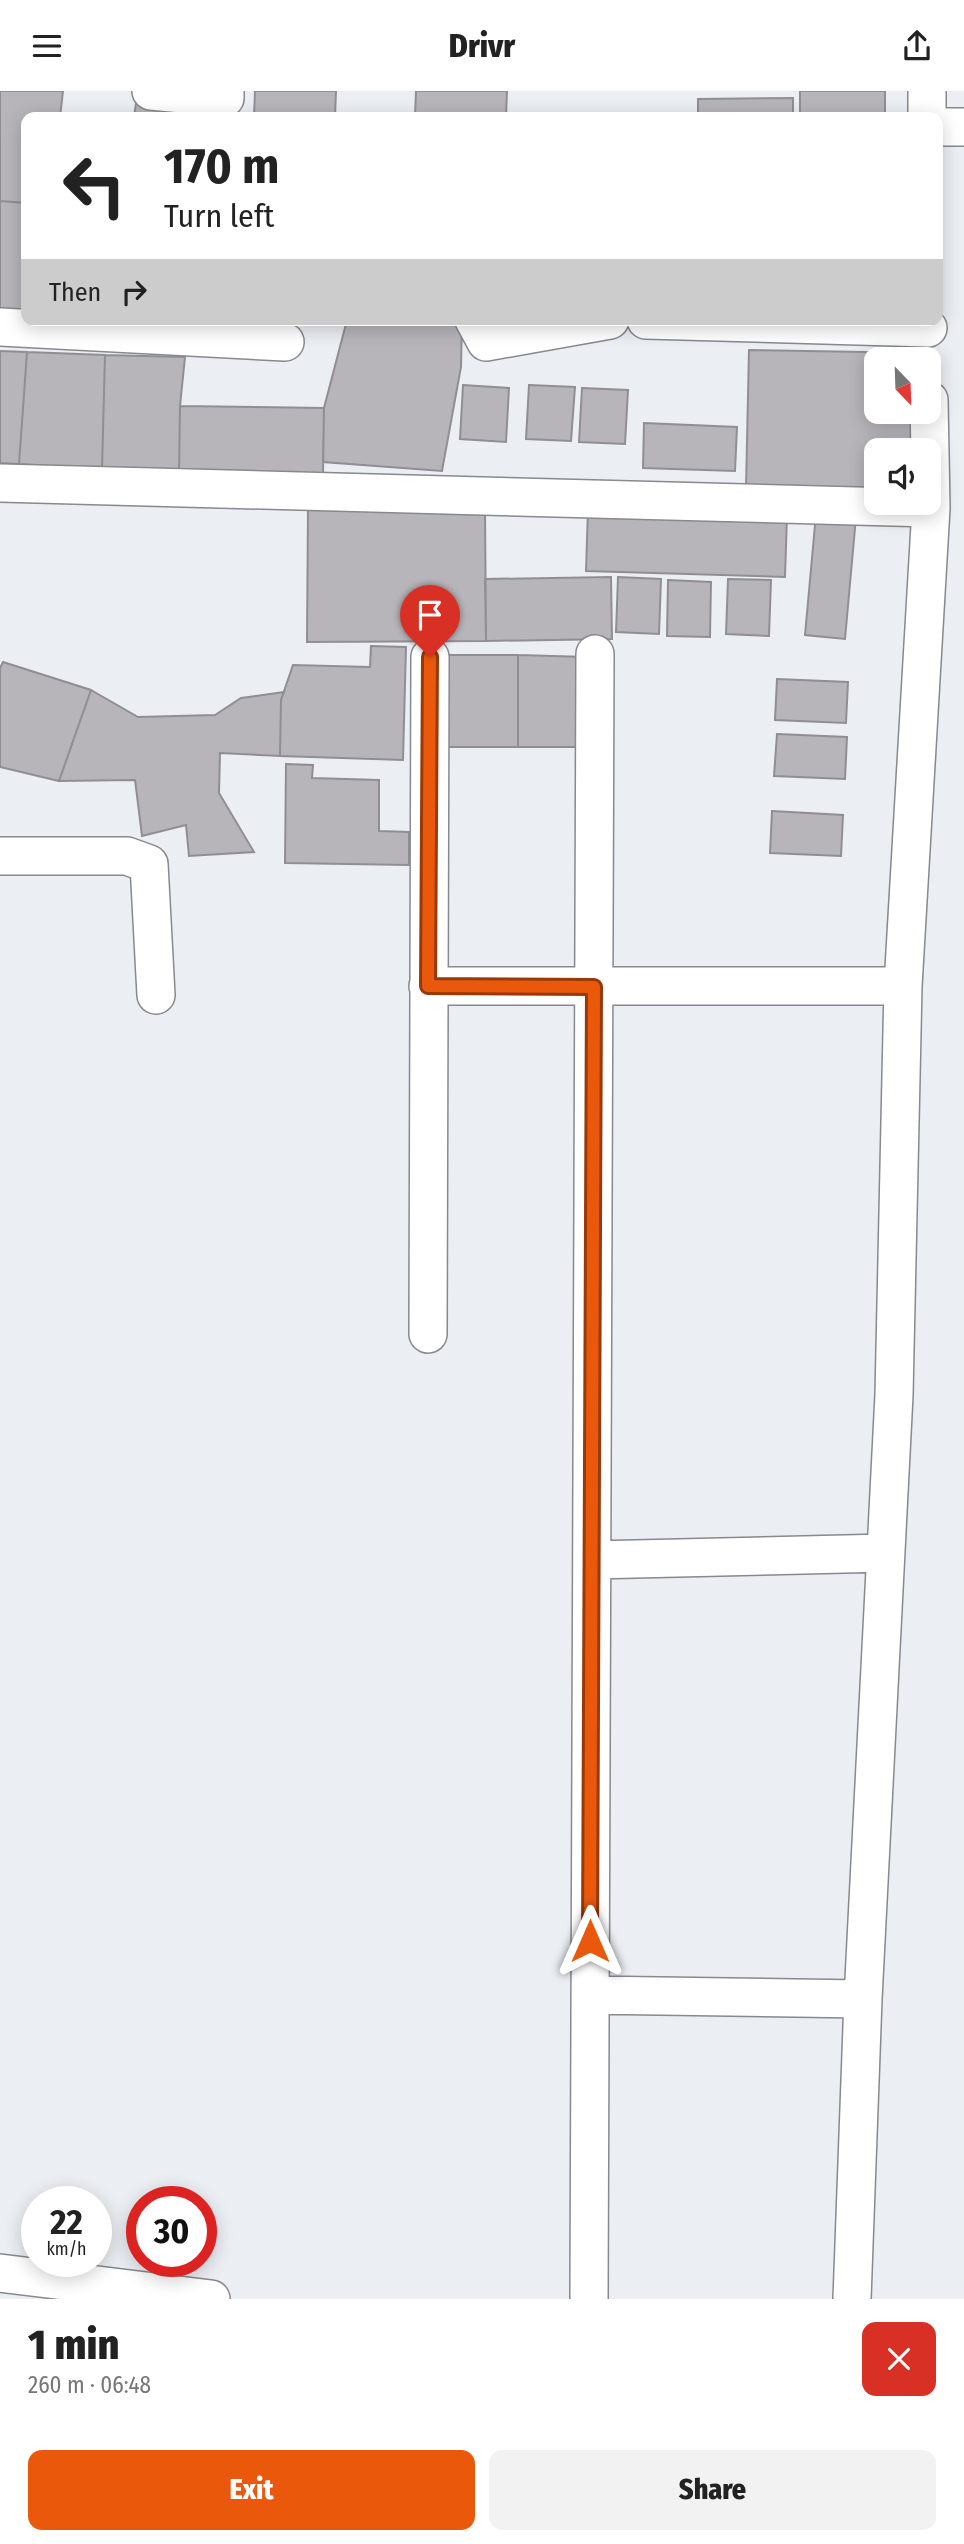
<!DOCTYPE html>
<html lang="en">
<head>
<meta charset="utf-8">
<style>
  body { margin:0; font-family:"Fira Sans Condensed",sans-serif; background:#f2f2f2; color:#222; height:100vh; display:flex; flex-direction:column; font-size:26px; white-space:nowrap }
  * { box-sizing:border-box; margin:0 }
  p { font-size:23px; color:#767676 }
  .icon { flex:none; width:38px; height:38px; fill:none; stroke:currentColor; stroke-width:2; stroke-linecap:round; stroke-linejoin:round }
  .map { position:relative; height:2208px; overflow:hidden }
  .sheet { display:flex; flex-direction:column; background:#fff; flex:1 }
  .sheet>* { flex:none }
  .banner { position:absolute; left:21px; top:21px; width:922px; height:214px; border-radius:14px; box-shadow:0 4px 18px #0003; background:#fff; color:#222; overflow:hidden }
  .needle { width:46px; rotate:157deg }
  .tools { position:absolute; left:864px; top:256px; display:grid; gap:14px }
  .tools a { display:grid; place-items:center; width:77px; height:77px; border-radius:14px; background:#fff; box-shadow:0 4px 18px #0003; font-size:35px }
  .speed { position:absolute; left:21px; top:2095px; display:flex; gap:14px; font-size:35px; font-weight:700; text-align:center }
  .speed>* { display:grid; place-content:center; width:91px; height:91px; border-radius:50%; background:#fff; box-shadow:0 4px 18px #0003; line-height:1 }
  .speed small { font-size:18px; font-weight:400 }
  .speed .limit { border:10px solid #d22; background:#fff; color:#111 }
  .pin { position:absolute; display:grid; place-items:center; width:60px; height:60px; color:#fff; margin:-72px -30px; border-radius:50% 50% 50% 0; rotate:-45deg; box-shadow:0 0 7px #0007 }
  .pin .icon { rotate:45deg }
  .me { position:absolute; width:77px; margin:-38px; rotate:0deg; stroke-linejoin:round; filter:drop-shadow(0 0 5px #0008) }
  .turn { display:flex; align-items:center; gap:24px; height:147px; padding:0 28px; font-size:32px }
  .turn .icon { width:91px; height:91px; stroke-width:2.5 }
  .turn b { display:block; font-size:49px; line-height:60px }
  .then { display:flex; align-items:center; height:66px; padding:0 28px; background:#0003; gap:14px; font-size:26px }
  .round { display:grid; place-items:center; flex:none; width:74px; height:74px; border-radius:14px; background:#f2f2f2 }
  .head { display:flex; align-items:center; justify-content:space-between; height:119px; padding:0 28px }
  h1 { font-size:42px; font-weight:800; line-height:52px }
  .button { display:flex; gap:14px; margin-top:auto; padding:14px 28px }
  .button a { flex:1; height:80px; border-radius:14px; background:#ea580c; color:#fff; font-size:28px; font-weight:800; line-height:80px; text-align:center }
  .button a+a { background:#f2f2f2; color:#222 }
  header { display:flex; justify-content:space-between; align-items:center; height:91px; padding:0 28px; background:#fff; font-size:32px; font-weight:800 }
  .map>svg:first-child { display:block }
  .building { fill:#b7b5ba; stroke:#908e93; stroke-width:2 }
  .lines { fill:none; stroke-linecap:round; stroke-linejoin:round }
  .minor-casing { stroke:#86898e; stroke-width:40 }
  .minor { stroke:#fff; stroke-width:37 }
  .route-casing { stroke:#983908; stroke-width:18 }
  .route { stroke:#ea580c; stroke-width:12 }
</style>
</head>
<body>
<header><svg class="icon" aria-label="menu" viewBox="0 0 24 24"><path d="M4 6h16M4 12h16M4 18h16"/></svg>Drivr<svg class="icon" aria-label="share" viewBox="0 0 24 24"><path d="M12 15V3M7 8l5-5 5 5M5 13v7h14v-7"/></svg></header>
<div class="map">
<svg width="964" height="2208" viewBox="0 0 964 2208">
  <rect width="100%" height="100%" fill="#ebeff4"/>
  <!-- building -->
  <path class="building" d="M0 0H63L60 26H26V112L0 110Z
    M255 0H336L335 26H254Z
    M416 0H507L506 26H415Z
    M800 0H885V26H800Z
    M137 5 227 17 225 26H134Z
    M793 7V26H698V8Z
    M0 110 26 112V228L0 226Z
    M347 229H462L461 276 442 380 323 371 324 317Z
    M749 259 925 262V268H877V320H923V359H877V399L746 397Z
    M0 260 27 261 19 373 0 372Z
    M27 261 105 264 102 378 19 373Z
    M105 264 185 266 180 315 179 382 102 378Z
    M463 294 509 297 506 351 460 348Z
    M529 294 575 296 571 350 526 348Z
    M582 297 628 299 625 353 579 351Z
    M180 315 324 317 323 383 179 382Z
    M644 332 737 336 735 380 643 377Z
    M308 417 485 419 486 550 307 551Z
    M588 418 787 425 785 486 586 480Z
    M816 423 856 426 845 548 805 544Z
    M611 486 612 548 486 550 485 488Z
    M618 486 661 488 659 543 616 541Z
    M728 488 771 489 769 545 726 543Z
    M668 489 711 491 710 546 667 545Z
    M371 555 406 556 403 669 280 665 281 609 293 574 370 576Z
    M441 564H518V656H441Z
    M518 564 587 566 584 656H518Z
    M3 571 91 599 59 690 0 676V577Z
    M777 588 848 591 846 632 775 629Z
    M91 599 138 626 215 624 241 607 284 601 281 609 280 665 220 662 219 702 254 761 189 765 186 734 142 745 135 689 59 690Z
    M777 643 847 646 845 688 774 685Z
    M286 673 313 674 312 687 379 689V740L409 741V774L285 772Z
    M772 720 843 724 841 765 770 762Z"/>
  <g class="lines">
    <defs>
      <path id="minor" d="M151 0 225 7V0
        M927 0V26
        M938 36H964
        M474 229 486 251 610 229
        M646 229 928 237
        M0 236 285 251
        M0 392 931 417
        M0 765H127L149 773 156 904
        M428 895H903
        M428 1243 430 566
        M592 1469 886 1462
        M590 1904 863 1908
        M0 2182 211 2208
        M589 2208 595 563
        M852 2208 863 1908 894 1304 903 895 931 417 929 309"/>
    </defs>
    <!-- minor casing -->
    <use href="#minor" class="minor-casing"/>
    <!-- minor -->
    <use href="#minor" class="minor"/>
  </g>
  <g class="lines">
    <defs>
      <path id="route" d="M430 566 428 895 594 896 590 1850"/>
    </defs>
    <!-- route casing -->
    <use href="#route" class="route-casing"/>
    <!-- route -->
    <use href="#route" class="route"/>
  </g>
</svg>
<div class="tools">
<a><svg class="needle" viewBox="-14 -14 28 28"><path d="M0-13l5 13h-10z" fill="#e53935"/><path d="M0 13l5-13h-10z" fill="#767676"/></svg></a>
<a><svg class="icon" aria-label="sound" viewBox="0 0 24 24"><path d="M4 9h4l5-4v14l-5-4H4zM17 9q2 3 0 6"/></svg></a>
</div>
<div class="speed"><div>22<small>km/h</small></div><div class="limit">30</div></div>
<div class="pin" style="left:430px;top:566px;background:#d93025"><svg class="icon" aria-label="arrive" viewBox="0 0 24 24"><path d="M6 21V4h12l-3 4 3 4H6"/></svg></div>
<svg class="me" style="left:590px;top:1850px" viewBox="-20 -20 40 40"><path d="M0-17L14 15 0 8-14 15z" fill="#ea580c" stroke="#fff" stroke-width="4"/></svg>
<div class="banner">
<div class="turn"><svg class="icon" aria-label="left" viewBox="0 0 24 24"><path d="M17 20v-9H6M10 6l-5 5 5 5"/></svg><div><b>170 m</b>Turn left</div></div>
<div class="then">Then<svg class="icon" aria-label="right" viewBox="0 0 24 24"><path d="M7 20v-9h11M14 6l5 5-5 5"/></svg></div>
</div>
</div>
<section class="sheet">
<div class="head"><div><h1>1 min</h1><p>260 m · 06:48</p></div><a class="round" style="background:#d93025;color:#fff"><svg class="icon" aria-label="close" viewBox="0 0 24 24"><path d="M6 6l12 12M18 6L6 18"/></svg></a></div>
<div class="button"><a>Exit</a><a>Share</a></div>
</section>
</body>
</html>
